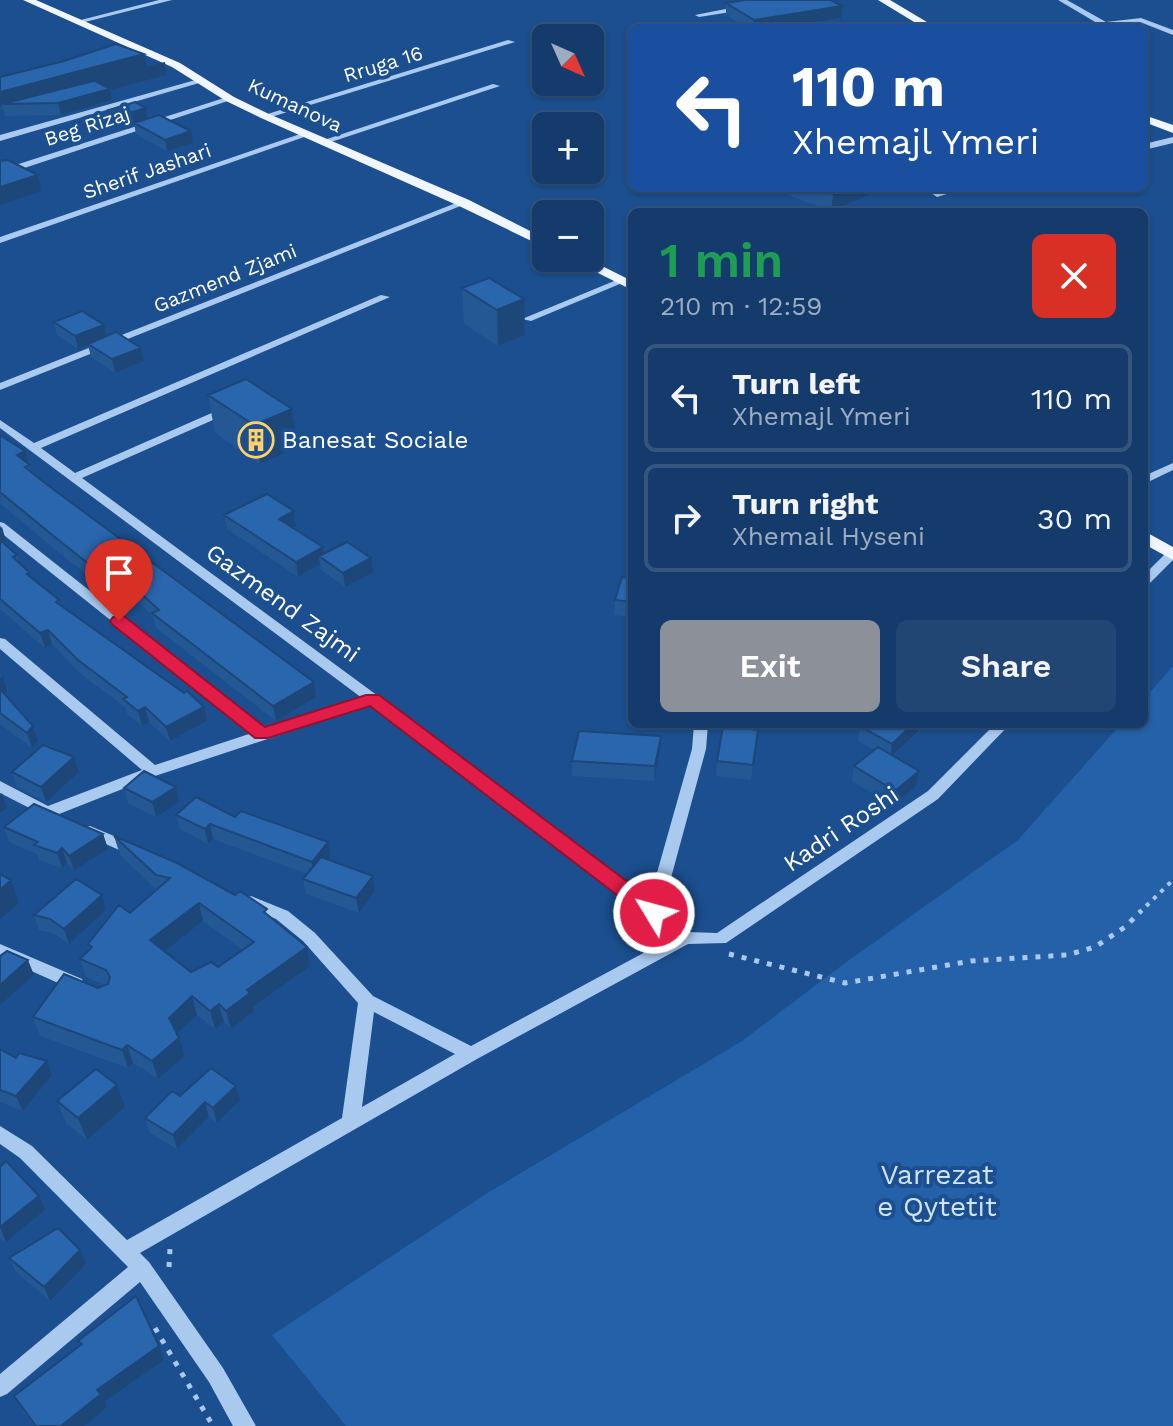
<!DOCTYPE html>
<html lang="en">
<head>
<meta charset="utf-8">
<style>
  body { margin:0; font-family:"Work Sans",sans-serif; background:#214673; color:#f1f3f6; height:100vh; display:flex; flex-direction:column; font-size:30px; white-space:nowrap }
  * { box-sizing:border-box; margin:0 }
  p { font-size:26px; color:#9dadc1 }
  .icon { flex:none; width:44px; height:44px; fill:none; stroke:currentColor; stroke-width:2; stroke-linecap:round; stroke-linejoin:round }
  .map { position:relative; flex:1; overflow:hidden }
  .panel { position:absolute; left:628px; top:208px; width:520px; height:520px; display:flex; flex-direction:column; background:#143b6b; border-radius:12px; box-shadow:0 2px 6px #0004,0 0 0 2px #33557e }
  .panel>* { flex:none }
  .guide { position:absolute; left:628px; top:24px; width:520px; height:168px; border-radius:12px; box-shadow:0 2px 6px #0004,0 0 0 2px #33557e; background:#1a4fa0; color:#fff; overflow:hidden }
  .needle { width:52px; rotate:135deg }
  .buttons { position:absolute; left:532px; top:24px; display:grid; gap:16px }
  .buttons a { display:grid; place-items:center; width:72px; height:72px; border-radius:12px; background:#143b6b; box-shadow:0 2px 6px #0004,0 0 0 2px #33557e; font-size:40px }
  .pin { position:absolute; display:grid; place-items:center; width:68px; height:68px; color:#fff; margin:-82px -34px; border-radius:50% 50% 50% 0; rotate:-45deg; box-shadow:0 0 8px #0007 }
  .pin .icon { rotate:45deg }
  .me { position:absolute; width:88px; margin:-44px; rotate:307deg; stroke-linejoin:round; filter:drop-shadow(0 0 6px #0008) }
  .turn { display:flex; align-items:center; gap:28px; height:168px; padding:0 32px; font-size:36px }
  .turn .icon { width:104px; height:104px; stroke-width:2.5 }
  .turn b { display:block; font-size:56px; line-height:68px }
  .round { display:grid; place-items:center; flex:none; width:84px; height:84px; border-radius:12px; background:#214673 }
  .head { display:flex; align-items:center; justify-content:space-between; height:136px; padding:0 32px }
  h1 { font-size:48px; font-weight:600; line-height:60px; color:#1e9e55 }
  .action { display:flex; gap:16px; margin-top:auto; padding:16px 32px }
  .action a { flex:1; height:92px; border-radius:12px; background:#8c9099; color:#fff; font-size:32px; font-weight:600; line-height:92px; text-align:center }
  .action a+a { background:#214673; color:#f1f3f6 }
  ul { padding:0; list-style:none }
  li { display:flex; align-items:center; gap:24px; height:108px; margin:0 16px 12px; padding:0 16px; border:4px solid #33557e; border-radius:12px }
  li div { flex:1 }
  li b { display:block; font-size:30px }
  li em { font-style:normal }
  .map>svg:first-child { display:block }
  .green { fill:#2461a8 }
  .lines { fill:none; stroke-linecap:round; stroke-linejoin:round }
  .path-far1 { stroke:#a9c9ee; stroke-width:4; stroke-dasharray:4 6; stroke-linecap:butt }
  .path { stroke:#a9c9ee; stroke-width:5; stroke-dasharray:5 8; stroke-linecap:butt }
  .minor { fill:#a9c9ee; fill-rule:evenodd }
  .major { fill:#f0f6ff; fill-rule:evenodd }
  .wall { fill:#245895; fill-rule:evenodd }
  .shaded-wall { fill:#1d4779 }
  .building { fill:#2a66ad; stroke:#1d4779; stroke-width:2; fill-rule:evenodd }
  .route { fill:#e11d48; stroke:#92132f; stroke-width:2 }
  .labels { text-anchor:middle; stroke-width:8; stroke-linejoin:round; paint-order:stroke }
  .far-street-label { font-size:20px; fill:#fff; stroke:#1b4f8f }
  .poi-label { font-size:24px; fill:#fff; stroke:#1b4f8f; text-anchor:start }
  .street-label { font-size:24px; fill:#fff; stroke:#1b4f8f }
  .near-park-label { font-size:28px; fill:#cfe3fa; stroke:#1b4f8f }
</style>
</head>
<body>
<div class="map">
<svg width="1173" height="1426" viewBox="0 0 1173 1426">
  <rect width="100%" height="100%" fill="#1b4f8f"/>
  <!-- green -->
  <path class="green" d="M1173 666V1426H346L272 1335 489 1192 742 1041 845 963 1018 840 1121 724H1144V699Z"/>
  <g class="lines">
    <!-- path-far1 -->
    <path class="path-far1" d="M1139 913 1173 880"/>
    <!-- path -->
    <path class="path" d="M729 954 845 983 971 961 1067 955 1095 947 1125 927 1141 911
      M169 1267 170 1249
      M155 1328 213 1426"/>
    <!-- minor -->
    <path class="minor" d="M159 0H172L77 24 73 22Z
      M1058 0H1067L1106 22 1141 18 1173 30V35L1140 22 1102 26Z
      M741 6 744 10 699 17 695 15Z
      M508 40 515 42 268 118 261 116Z
      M199 79 206 81 0 141V135Z
      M493 84 500 86 325 144 318 142Z
      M227 97 234 99 0 176V170Z
      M303 133 310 135 0 243V237Z
      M1173 137V143L1144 150V144Z
      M924 188H934L938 191 966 188 937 197Z
      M461 201 468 203 0 390V383Z
      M619 279 627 281 531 321 522 319Z
      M381 295 390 297 41 448 75 473 223 408H231V412L82 478 378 696 649 901 692 749 694 724H708L706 749 662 911 689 932 717 933 928 791 995 724H1010L938 799 726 943 688 944 477 1059 140 1253 149 1262 223 1368 256 1426H233L209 1382 140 1282 7 1394 0 1397V1374L128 1267 20 1158 0 1144V1126L32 1146 127 1240 342 1118 358 1003 303 941 276 919 245 906 243 902 245 898 251 896 288 911 315 933 373 996 471 1046 673 937 371 705 158 775 49 818 0 793V781L48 806 142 770 0 649V638L5 639 155 765 252 733 0 532V522L4 523 265 729 362 698 0 428V420L34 443ZM374 1012 455 1054 362 1107Z
      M1173 463V470L1144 484V476Z
      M1168 551H1173V560L1148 585 1144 586V575Z
      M90 826 138 846 141 850 138 854 133 856 85 835 82 831 85 827Z
      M0 944 82 979 84 984 82 989 76 991 0 957Z"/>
    <!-- major -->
    <path class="major" d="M23 0H36L180 63 234 97 269 114 469 200 546 239V248L459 206 261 118 226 101 172 67Z
      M878 0H890L937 28H924Z
      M1144 115 1173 125V133L1144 122Z
      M568 258H586L632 281V290Z
      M1144 531 1173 547V560L1144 544Z"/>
  </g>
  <!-- wall -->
  <path class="wall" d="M726 3 841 18 776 28H747L726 15Z
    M165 63 167 75 110 90 112 100 61 115 5 116 2 106 0 107V77L147 68Z
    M146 108 148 118 193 143 167 151 136 134 134 124 123 127 111 121 109 110Z
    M778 188H871L870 194 832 212 778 191Z
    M462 288 524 299 525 335 498 346 464 324Z
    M54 322 141 348 144 361 115 373 91 357 88 345 78 349 57 335Z
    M208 395 292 409 298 447 260 464 215 433Z
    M0 435 29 464 32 473 46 484 314 682 316 697 276 721 156 628 153 616 116 581 104 587 59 553 0 503Z
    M294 511 296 526 292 527 323 547 324 553 373 573 345 587 321 570 320 564 298 577 227 529 224 515Z
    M0 525 6 541 3 543 17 555 20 563 31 577 59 600 60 605 204 707 207 721 170 741 149 722 142 726 127 714 125 707 82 675 52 644 45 648 0 609Z
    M632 578V617L614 615 615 600Z
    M0 674 7 692 4 694 33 726 38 741 32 748 0 724Z
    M863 724H927L893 756 919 771 916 786 893 806 852 781 854 766 874 750 858 741 860 726Z
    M758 730 751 780 716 776 717 761Z
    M661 736 660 751 654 781 572 776V761Z
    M74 757 79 772 46 802 17 787 12 772Z
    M176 787 179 802 156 817 128 803 124 788Z
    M176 815 235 817 330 857 328 860 373 876 375 891 359 913 306 894 303 879 307 874 213 839 208 844 180 829Z
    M4 827 103 834 108 849 74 871 67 863 62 868 39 860 37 854 9 842Z
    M114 836 268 915 307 947 310 966 253 1007 254 1011 231 1029 224 1022 215 1029 197 1015 177 1033 185 1056 158 1079 133 1063 128 1068 40 1036 33 1017 105 985 86 977 80 959 90 949 88 944 130 913 157 890 120 855ZM203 921 243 950 218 967 191 972 164 952Z
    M102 895 106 910 69 944 55 934 39 930 34 915Z
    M0 1049 16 1058 47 1061 52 1075 23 1111 0 1102Z
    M236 1086 240 1100 217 1123 209 1117 177 1149 150 1133 145 1118 180 1096Z
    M57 1101 125 1107 87 1140 66 1123Z
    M0 1167 39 1196 45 1210 6 1242 0 1239Z
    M80 1250 86 1264 50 1301 16 1272 9 1258Z
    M78 1341 159 1346 164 1360 104 1402 107 1407 84 1426H34L22 1410 14 1396 80 1345Z"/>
  <!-- shaded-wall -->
  <path class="shaded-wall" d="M842 6 841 18 776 28H754V20Z
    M144 54 147 68 2 104V106L0 107V92Z
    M165 63 167 75 110 90 112 100 61 115 58 103 97 82Z
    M146 108 148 119 123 127 120 116Z
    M191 131 193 143 167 151 165 140Z
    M38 175 41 191 0 205V187Z
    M847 188H871L870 194 831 212 833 194Z
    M524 299 525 335 498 346 497 310Z
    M104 325 106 338 78 349 75 336Z
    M141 348 144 361 115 373 112 359Z
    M292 409 298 447 260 464 254 425Z
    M25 451 29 465 17 455Z
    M294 511 296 526 281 533 279 519Z
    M2 527 6 541 0 544V528Z
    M323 547 325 560 319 556 320 564 298 577 296 562Z
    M371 558 373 573 345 587 343 573Z
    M112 567 116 581 104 587 100 573Z
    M48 630 52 644 45 648 40 633Z
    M3 677 7 692 0 696V678Z
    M314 682 316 697 276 721 273 706Z
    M145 707 149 722 142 726 138 711Z
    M204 707 207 721 170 741 166 727Z
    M913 724H926L890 758 892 744Z
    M33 726 38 741 32 748 27 733Z
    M661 736 660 751 654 781 655 766Z
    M74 757 79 772 46 802 41 787Z
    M919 771 916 786 893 806 895 791Z
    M176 787 179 802 156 817 152 802Z
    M2 793 7 808 0 813V795Z
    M210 824 213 839 208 844 205 829Z
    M103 834 108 849 74 871 69 856Z
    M328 842 330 857 314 877 312 862Z
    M62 848 67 863 62 868 57 853Z
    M373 876 375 891 359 913 356 898Z
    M11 880 19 903 0 919V890Z
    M102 895 106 910 69 944 64 929Z
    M199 903 203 921 155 959 150 940Z
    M307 947 310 966 253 1007 254 1011 231 1029 226 1011 247 990Z
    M28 960 34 975 0 1005V985Z
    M192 996 197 1015 174 1036 169 1018Z
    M219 1004 224 1022 215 1029 210 1011Z
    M179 1038 185 1056 158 1079 152 1061Z
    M127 1045 133 1063 128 1068 122 1050Z
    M47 1061 52 1075 23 1111 16 1096Z
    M117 1085 125 1107 87 1140 78 1118Z
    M236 1086 240 1100 217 1123 213 1108Z
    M205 1102 209 1117 177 1149 173 1135Z
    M39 1196 45 1210 6 1242 0 1227Z
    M80 1250 86 1264 50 1301 44 1287Z
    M159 1346 164 1360 104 1402 107 1407 84 1426H61L97 1390Z"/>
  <!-- building -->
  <path class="building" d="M745 0H831L842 6 754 20 726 3Z
    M116 44 144 54 0 92V77L64 61Z
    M165 63 97 82 110 89 58 103 2 104Z
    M135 102 146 108 120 116 109 110Z
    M159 115 191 131 165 140 134 123Z
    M8 160 38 175 0 187V161Z
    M817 188H847L833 194Z
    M489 278 524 299 497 310 462 288Z
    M82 311 104 325 75 336 54 322Z
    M116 332 141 348 112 359 88 344Z
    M246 379 292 409 254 425 208 395Z
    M0 435 25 451 17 455 30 465 25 467 46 484 314 682 273 706 152 613 159 610 112 567 100 573 56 538 0 492Z
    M267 494 294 511 279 519 323 547 296 562 224 515Z
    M0 540 17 555 13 557 30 573 27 574 59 600 56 602 184 693 187 691 204 707 166 727 145 707 138 711 123 699 127 697 78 660 48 630 40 633 0 599Z
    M347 542 371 558 343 573 319 556Z
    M622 577 632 578V602L615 600Z
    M0 689 33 726 27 733 0 713Z
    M863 724H913L892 744 860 726Z
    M723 726 758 730 753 765 717 761Z
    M579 731 661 736 655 766 572 761Z
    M43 745 74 757 41 787 12 772Z
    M878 747 919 771 895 791 854 766Z
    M144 771 176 787 152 802 124 788Z
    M196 797 235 817 241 811 328 842 312 862 210 824 205 829 176 815Z
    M34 804 103 834 69 856 62 848 57 853 34 845 38 842 4 827Z
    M114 836 177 863 235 895 240 891 267 909 264 912 307 947 247 990 250 993 226 1011 219 1004 210 1011 192 996 169 1018 179 1038 152 1061 127 1045 122 1050 33 1017 64 974 98 988 108 984 110 977 106 970 80 959 92 947 88 944 119 905 130 913 170 878 156 875ZM199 903 254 942 218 967 211 962 191 972 150 940Z
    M321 857 373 876 356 898 303 879Z
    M0 874 11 880 0 890Z
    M76 879 102 895 64 929 50 919 34 915Z
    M7 951 28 960 0 985V956Z
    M0 1049 16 1058 19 1053 47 1061 16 1096 0 1090Z
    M211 1068 236 1086 213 1108 205 1102 173 1135 145 1118 172 1091 180 1096Z
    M96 1069 117 1085 78 1118 57 1101Z
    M6 1161 39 1196 0 1227V1167Z
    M58 1228 80 1250 44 1287 9 1258Z
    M136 1296 159 1346 97 1390 101 1394 61 1426H36L14 1396 82 1344 78 1341Z"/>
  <!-- route -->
  <path class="route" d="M119 615 125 617 265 727 366 695H379L661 907 664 913 661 918H647L370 706 268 738H255L113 625 110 621 113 617Z"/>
  <!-- icons -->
  <defs>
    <symbol id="building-ring" viewBox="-11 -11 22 22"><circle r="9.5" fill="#1b4f8f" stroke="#ffd166" stroke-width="1.5"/><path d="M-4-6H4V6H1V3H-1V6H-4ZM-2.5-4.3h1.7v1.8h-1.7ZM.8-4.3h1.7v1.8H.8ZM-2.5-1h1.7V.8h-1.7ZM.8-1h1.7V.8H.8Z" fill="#ffd166"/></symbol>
  </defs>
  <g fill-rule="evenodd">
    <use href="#building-ring" x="236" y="420" width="40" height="40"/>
  </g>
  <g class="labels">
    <!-- far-street labels -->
    <g class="far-street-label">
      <text transform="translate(383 64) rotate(-17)" y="7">Rruga 16</text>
      <text transform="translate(295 105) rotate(25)" y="7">Kumanova</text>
      <text transform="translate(87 126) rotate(-18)" y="7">Beg Rizaj</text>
      <text transform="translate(147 171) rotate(-19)" y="7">Sherif Jashari</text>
      <text transform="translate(225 278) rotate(-22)" y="7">Gazmend Zjami</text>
    </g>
    <!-- poi labels -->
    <g class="poi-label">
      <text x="282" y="448">Banesat Sociale</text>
    </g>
    <!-- street labels -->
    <g class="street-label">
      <text transform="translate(283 603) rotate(36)" y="8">Gazmend Zajmi</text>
      <text transform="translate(841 829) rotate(-34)" y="8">Kadri Roshi</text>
    </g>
    <!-- near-park labels -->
    <g class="near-park-label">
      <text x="937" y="1184">Varrezat<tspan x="937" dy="32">e Qytetit</tspan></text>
    </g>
  </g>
</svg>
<div class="buttons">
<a><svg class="needle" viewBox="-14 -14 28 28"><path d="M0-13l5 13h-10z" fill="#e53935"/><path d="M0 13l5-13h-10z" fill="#9dadc1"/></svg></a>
<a>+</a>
<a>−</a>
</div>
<div class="pin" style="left:119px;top:621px;background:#d93025"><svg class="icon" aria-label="arrive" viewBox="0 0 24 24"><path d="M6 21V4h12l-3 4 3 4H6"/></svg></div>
<svg class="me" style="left:654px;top:913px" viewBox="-20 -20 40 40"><circle r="17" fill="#e11d48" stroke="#fff" stroke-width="3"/><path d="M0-11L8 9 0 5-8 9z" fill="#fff"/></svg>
<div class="guide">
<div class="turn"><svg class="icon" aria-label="left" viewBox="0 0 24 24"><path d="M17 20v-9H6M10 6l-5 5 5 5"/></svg><div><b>110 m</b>Xhemajl Ymeri</div></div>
</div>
<section class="panel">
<div class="head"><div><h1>1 min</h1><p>210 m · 12:59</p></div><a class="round" style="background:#d93025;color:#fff"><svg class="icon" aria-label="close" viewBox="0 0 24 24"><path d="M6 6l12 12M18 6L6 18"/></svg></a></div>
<ul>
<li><svg class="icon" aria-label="left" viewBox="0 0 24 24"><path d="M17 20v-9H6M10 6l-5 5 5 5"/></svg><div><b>Turn left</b><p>Xhemajl Ymeri</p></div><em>110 m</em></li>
<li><svg class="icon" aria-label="right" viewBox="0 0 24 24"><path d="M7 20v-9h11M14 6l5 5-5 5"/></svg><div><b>Turn right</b><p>Xhemail Hyseni</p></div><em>30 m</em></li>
</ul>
<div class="action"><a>Exit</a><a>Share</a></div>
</section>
</div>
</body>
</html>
